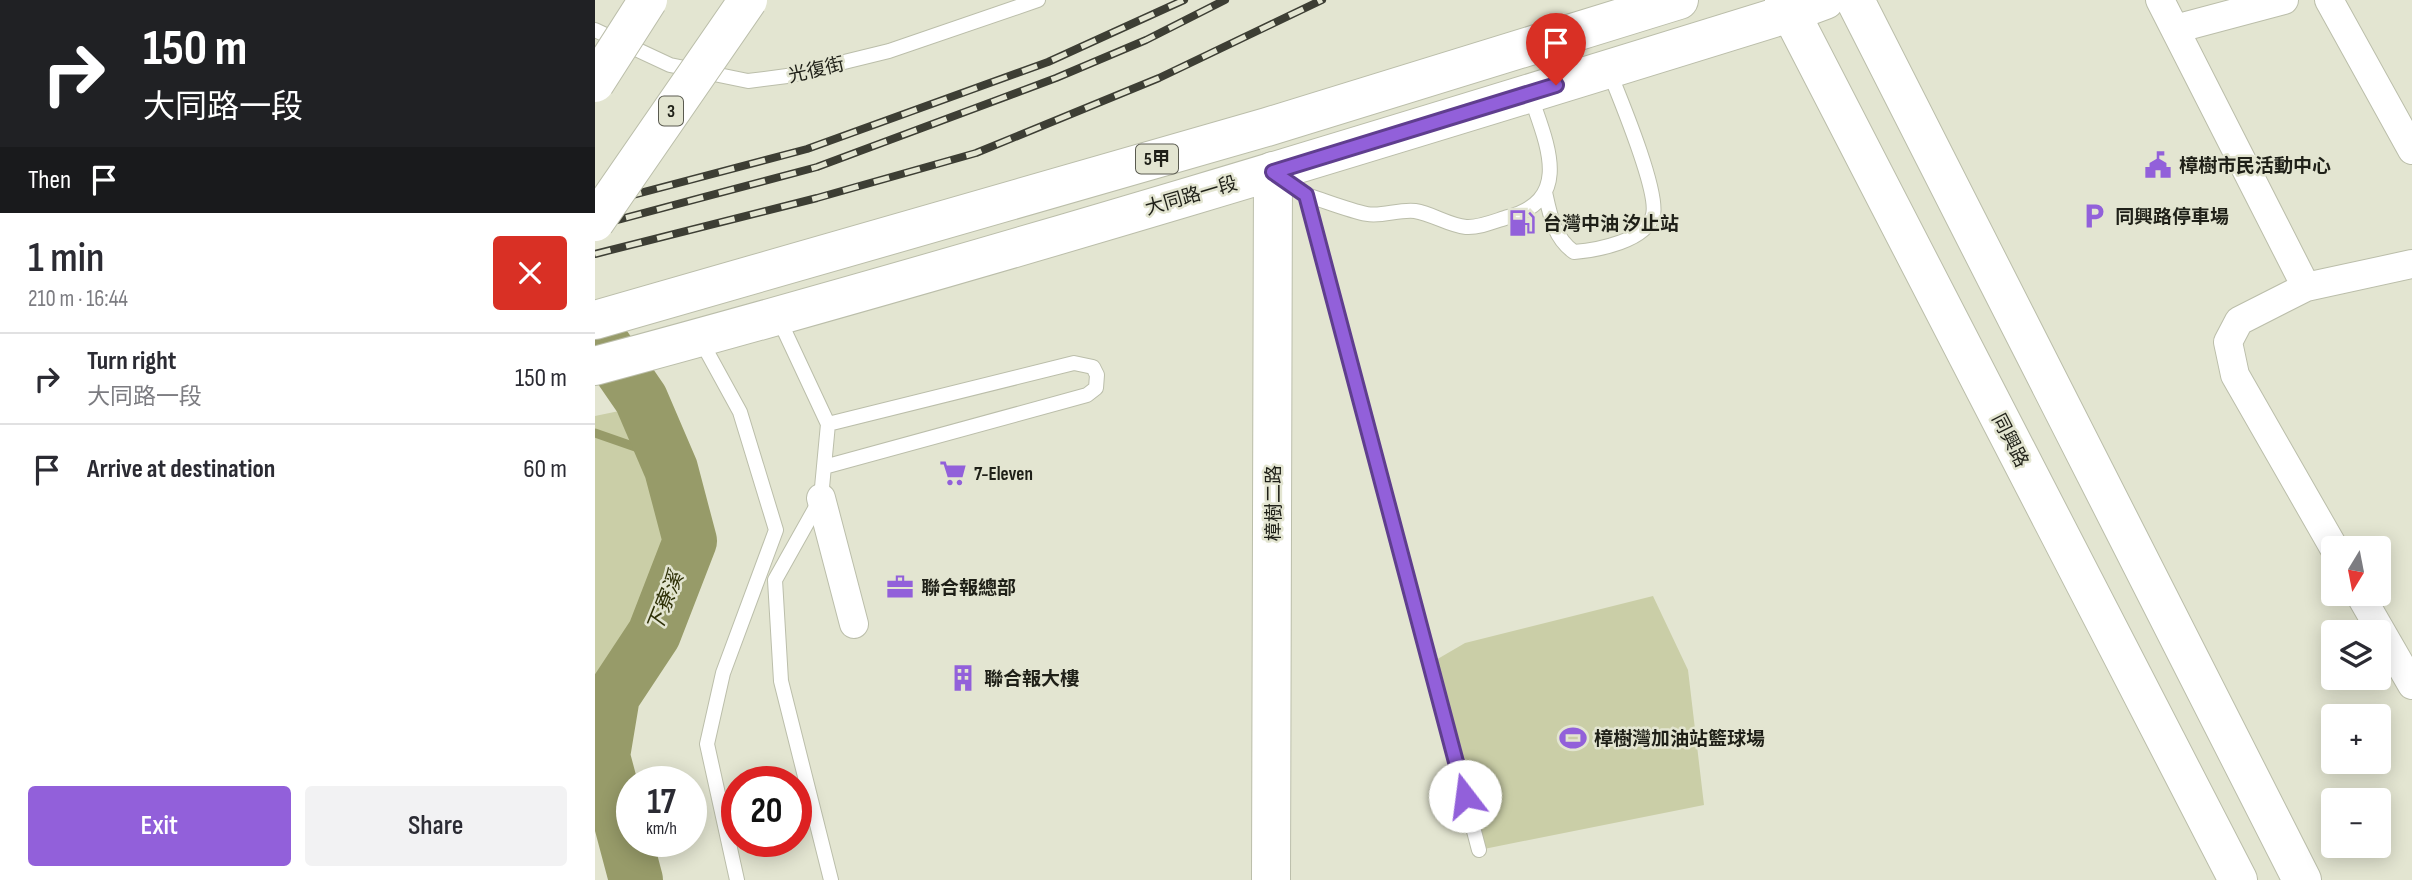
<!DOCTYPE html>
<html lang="en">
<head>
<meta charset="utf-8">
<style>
  body { margin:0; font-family:"Sofia Sans Condensed","Noto Sans TC",sans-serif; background:#f2f2f3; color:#2b2b33; height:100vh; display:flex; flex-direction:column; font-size:26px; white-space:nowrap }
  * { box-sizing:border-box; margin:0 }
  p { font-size:23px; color:#7c7c81 }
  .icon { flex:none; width:38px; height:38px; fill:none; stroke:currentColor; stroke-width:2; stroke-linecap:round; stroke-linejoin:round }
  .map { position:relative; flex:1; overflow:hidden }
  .sheet { display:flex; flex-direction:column; background:#fff; width:595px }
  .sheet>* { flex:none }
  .hud { background:#202124; color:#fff; overflow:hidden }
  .needle { width:46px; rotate:190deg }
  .fabs { position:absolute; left:1726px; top:536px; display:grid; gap:14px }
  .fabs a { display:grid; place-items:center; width:70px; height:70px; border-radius:7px; background:#fff; box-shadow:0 4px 18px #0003; font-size:35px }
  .speed { position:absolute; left:21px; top:766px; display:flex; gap:14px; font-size:35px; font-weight:700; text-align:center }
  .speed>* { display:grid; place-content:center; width:91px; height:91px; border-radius:50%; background:#fff; box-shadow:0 4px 18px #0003; line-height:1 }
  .speed small { font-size:18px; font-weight:400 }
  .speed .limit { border:10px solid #d22; background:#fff; color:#111 }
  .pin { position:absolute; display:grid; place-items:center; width:60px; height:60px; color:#fff; margin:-72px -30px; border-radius:50% 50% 50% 0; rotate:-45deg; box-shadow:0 0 7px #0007 }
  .pin .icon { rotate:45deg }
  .me { position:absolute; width:77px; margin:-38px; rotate:345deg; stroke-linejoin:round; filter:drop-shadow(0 0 5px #0008) }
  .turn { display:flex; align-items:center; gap:24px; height:147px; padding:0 28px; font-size:32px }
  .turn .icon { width:91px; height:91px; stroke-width:2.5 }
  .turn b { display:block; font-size:49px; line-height:60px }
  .then { display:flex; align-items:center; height:66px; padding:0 28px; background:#0003; gap:14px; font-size:26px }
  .round { display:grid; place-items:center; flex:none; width:74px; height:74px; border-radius:7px; background:#f2f2f3 }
  .headline { display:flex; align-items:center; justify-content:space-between; height:119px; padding:0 28px }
  h1 { font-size:42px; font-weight:600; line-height:52px }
  .primary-button { display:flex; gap:14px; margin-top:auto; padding:14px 28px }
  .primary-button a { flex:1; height:80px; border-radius:7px; background:#9260da; color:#fff; font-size:28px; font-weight:600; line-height:80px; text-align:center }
  .primary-button a+a { background:#f2f2f3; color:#2b2b33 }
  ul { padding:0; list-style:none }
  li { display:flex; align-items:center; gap:21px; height:91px; padding:0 28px; border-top:2px solid #e1e1e2 }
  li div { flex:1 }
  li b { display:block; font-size:26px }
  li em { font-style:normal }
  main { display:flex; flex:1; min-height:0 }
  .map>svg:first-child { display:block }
  .green { fill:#cacea7 }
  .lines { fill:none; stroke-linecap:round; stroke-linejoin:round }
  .stream { stroke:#979b69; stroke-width:9 }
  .river { stroke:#979b69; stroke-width:54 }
  .lane-casing { stroke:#bbbeaa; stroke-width:16 }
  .street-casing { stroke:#bbbeaa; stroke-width:30 }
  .secondary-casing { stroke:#bbbeaa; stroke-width:40 }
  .primary-casing { stroke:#bbbeaa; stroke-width:40 }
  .lane { stroke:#fff; stroke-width:14 }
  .street { stroke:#fff; stroke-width:28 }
  .secondary { stroke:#fff; stroke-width:38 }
  .primary { stroke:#fff; stroke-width:38 }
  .rail-casing { stroke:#3d3e34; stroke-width:8 }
  .rail { stroke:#e3e5d1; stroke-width:5; stroke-dasharray:16; stroke-linecap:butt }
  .highway-bridge-casing { stroke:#bbbeaa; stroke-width:40; stroke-linecap:butt }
  .highway-bridge { stroke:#fff; stroke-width:38 }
  .route-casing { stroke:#5f3e8e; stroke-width:18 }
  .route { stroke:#9260da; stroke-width:12 }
  .labels { text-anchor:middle; stroke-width:5; stroke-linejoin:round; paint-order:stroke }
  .shield { fill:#e3e5d1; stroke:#5a5b50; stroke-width:2 }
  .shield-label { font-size:18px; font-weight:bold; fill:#1f2018 }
  .street-label { font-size:19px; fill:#1f2018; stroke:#e3e5d1 }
  .poi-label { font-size:19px; font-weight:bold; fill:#1f2018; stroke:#e3e5d1; text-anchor:start }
  .water-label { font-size:21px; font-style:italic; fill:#2e3006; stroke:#e3e5d1 }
</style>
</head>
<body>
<main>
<section class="sheet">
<div class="hud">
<div class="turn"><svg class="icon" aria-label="right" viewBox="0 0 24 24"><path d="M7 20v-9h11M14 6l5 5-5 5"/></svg><div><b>150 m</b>大同路一段</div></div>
<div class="then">Then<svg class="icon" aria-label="arrive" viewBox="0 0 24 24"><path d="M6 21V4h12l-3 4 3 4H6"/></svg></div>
</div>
<div class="headline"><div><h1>1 min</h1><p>210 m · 16:44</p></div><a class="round" style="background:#d93025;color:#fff"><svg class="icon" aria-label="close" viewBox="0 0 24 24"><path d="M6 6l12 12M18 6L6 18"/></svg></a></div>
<ul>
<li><svg class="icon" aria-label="right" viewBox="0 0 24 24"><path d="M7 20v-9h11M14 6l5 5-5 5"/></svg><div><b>Turn right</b><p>大同路一段</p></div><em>150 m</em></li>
<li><svg class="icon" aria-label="arrive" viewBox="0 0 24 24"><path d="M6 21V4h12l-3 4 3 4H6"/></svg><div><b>Arrive at destination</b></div><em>60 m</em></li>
</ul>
<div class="primary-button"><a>Exit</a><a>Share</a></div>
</section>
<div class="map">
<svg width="1817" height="880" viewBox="0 0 1817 880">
  <rect width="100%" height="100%" fill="#e3e5d1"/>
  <!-- green -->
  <path class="green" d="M29 410 76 469 95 541 59 634 18 696 8 756 0 743V416Z
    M1058 596 1093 670 1109 805 884 850 834 664 870 643Z"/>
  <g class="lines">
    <!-- stream -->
    <path class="stream" d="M0 433 46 449 76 469"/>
    <!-- river -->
    <path class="river" d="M0 332 46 399 76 469 95 541 59 634 18 696 8 756 41 880"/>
    <defs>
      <path id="lane" d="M0 30 75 65 153 81 192 76 294 51 443 0
        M682 174 711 195 884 850
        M950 192C955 215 959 238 979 252 1003 250 1051 241 1058 215 1064 191 1024 96 1014 71
        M711 195C731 201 752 210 772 214 787 217 804 209 820 211 838 214 853 225 871 227 884 228 900 221 913 217 980 199 950 140 935 94
        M183 317 233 424 226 498 180 580 186 681 236 880
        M105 339 145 412 181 530 128 673 112 744 142 880
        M229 467 492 395 501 388 502 375 498 367 479 363 233 424"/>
      <path id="street" d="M1565 0 1711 287 1817 264
        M1734 0 1817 150
        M1580 29 1689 0
        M1711 287 1644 321 1633 342 1640 375 1739 548
        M226 498 259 624
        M1764 593 1817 685"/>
      <path id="secondary" d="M1189 0 1643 880
        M1260 0 1707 880
        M676 880 678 171"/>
      <path id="primary" d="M0 320 672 127 1084 0
        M0 366C401 258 798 136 1195 13L1230 0"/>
    </defs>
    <!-- lane casing -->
    <use href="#lane" class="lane-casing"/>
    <!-- street casing -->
    <use href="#street" class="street-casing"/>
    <!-- secondary casing -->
    <use href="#secondary" class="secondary-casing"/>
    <!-- primary casing -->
    <use href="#primary" class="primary-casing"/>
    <!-- lane -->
    <use href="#lane" class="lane"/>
    <!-- street -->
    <use href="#street" class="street"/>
    <!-- secondary -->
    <use href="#secondary" class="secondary"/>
    <!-- primary -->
    <use href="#primary" class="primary"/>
    <defs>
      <path id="rail" d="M0 205 212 149 453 62 589 0
        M0 226 222 167 461 78 551 40 630 0
        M0 254 222 198 381 153 564 78 727 0"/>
    </defs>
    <!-- rail casing -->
    <use href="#rail" class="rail-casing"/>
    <!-- rail -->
    <use href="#rail" class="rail"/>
    <defs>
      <path id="highway-bridge" d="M0 83 53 0
        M0 222 153 0"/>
    </defs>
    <!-- highway-bridge casing -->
    <use href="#highway-bridge" class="highway-bridge-casing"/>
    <!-- highway-bridge -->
    <use href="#highway-bridge" class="highway-bridge"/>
  </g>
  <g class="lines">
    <defs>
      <path id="route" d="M870 796 711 195 678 172 961 85"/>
    </defs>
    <!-- route casing -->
    <use href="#route" class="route-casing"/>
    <!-- route -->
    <use href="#route" class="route"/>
  </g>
  <!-- icons -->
  <defs>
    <symbol id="civic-bare" viewBox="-9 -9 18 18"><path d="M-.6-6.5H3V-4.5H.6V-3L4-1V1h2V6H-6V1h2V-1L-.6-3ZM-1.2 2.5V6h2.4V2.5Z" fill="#9260da" stroke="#e3e5d1" stroke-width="2.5" paint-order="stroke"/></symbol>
    <symbol id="parking-bare" viewBox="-9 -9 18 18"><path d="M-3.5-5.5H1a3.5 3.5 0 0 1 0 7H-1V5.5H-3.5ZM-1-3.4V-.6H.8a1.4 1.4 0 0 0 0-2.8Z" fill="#9260da" stroke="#e3e5d1" stroke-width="2.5" paint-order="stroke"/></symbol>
    <symbol id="fuel-bare" viewBox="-9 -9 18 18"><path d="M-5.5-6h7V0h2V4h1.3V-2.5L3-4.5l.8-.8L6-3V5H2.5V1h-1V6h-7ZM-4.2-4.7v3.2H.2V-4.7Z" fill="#9260da" stroke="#e3e5d1" stroke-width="2.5" paint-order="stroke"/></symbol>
    <symbol id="supermarket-bare" viewBox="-9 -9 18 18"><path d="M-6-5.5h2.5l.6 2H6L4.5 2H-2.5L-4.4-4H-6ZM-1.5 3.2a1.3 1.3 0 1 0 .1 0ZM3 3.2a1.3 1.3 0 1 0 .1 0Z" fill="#9260da" stroke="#e3e5d1" stroke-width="2.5" paint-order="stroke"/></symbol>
    <symbol id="office-bare" viewBox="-9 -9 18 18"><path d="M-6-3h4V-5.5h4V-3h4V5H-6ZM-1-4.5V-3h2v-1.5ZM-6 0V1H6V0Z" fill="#9260da" stroke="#e3e5d1" stroke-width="2.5" paint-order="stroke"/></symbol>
    <symbol id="building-bare" viewBox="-9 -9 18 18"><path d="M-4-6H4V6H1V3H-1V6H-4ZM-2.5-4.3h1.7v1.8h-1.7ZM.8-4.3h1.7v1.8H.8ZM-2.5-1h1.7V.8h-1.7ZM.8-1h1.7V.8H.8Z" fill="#9260da" stroke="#e3e5d1" stroke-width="2.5" paint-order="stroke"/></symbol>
    <symbol id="stadium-bare" viewBox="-9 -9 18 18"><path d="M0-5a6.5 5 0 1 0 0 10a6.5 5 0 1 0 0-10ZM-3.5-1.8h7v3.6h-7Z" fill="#9260da" stroke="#e3e5d1" stroke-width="2.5" paint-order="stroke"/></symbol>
  </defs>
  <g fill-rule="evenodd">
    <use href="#civic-bare" x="1544" y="146" width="38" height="38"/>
    <use href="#parking-bare" x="1480" y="197" width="38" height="38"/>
    <use href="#fuel-bare" x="908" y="204" width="38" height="38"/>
    <use href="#supermarket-bare" x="339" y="454" width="38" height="38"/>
    <use href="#office-bare" x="286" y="568" width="38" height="38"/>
    <use href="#building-bare" x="349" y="659" width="38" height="38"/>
    <use href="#stadium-bare" x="959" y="719" width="38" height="38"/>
  </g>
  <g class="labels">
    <!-- shield labels -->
    <g class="shield">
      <rect x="64" y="96.5" width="24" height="29" rx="5"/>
      <rect x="541" y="144.5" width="42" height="29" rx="5"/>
    </g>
    <g class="shield-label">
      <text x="76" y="117">3</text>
      <text x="562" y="165">5甲</text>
    </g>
    <!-- street labels -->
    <g class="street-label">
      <text transform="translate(221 69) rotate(-13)" y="7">光復街</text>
      <text transform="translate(596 195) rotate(-16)" y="7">大同路一段</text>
      <text transform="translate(1416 440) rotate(63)" y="7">同興路</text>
      <text transform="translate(678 503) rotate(-90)" y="7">樟樹二路</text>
    </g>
    <!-- poi labels -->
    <g class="poi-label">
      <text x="1584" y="172">樟樹市民活動中心</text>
      <text x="1520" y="223">同興路停車場</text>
      <text x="948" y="230">台灣中油 汐止站</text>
      <text x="379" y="480">7-Eleven</text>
      <text x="326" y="594">聯合報總部</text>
      <text x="389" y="685">聯合報大樓</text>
      <text x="999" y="745">樟樹灣加油站籃球場</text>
    </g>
    <!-- water labels -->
    <g class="water-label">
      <text transform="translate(70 602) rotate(-68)" y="7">下寮溪</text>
    </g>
  </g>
</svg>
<div class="fabs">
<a><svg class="needle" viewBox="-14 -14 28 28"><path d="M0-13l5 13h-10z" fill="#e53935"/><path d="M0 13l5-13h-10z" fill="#7c7c81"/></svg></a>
<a><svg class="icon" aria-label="layers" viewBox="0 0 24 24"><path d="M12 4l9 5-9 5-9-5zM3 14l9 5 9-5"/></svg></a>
<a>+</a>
<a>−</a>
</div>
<div class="speed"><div>17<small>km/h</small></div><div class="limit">20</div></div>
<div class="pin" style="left:961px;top:85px;background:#d93025"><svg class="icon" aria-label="arrive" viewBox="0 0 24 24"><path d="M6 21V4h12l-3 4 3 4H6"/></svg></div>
<svg class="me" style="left:870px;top:796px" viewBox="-20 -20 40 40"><circle r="19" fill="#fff"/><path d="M0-13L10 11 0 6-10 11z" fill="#9260da"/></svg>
</div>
</main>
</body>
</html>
